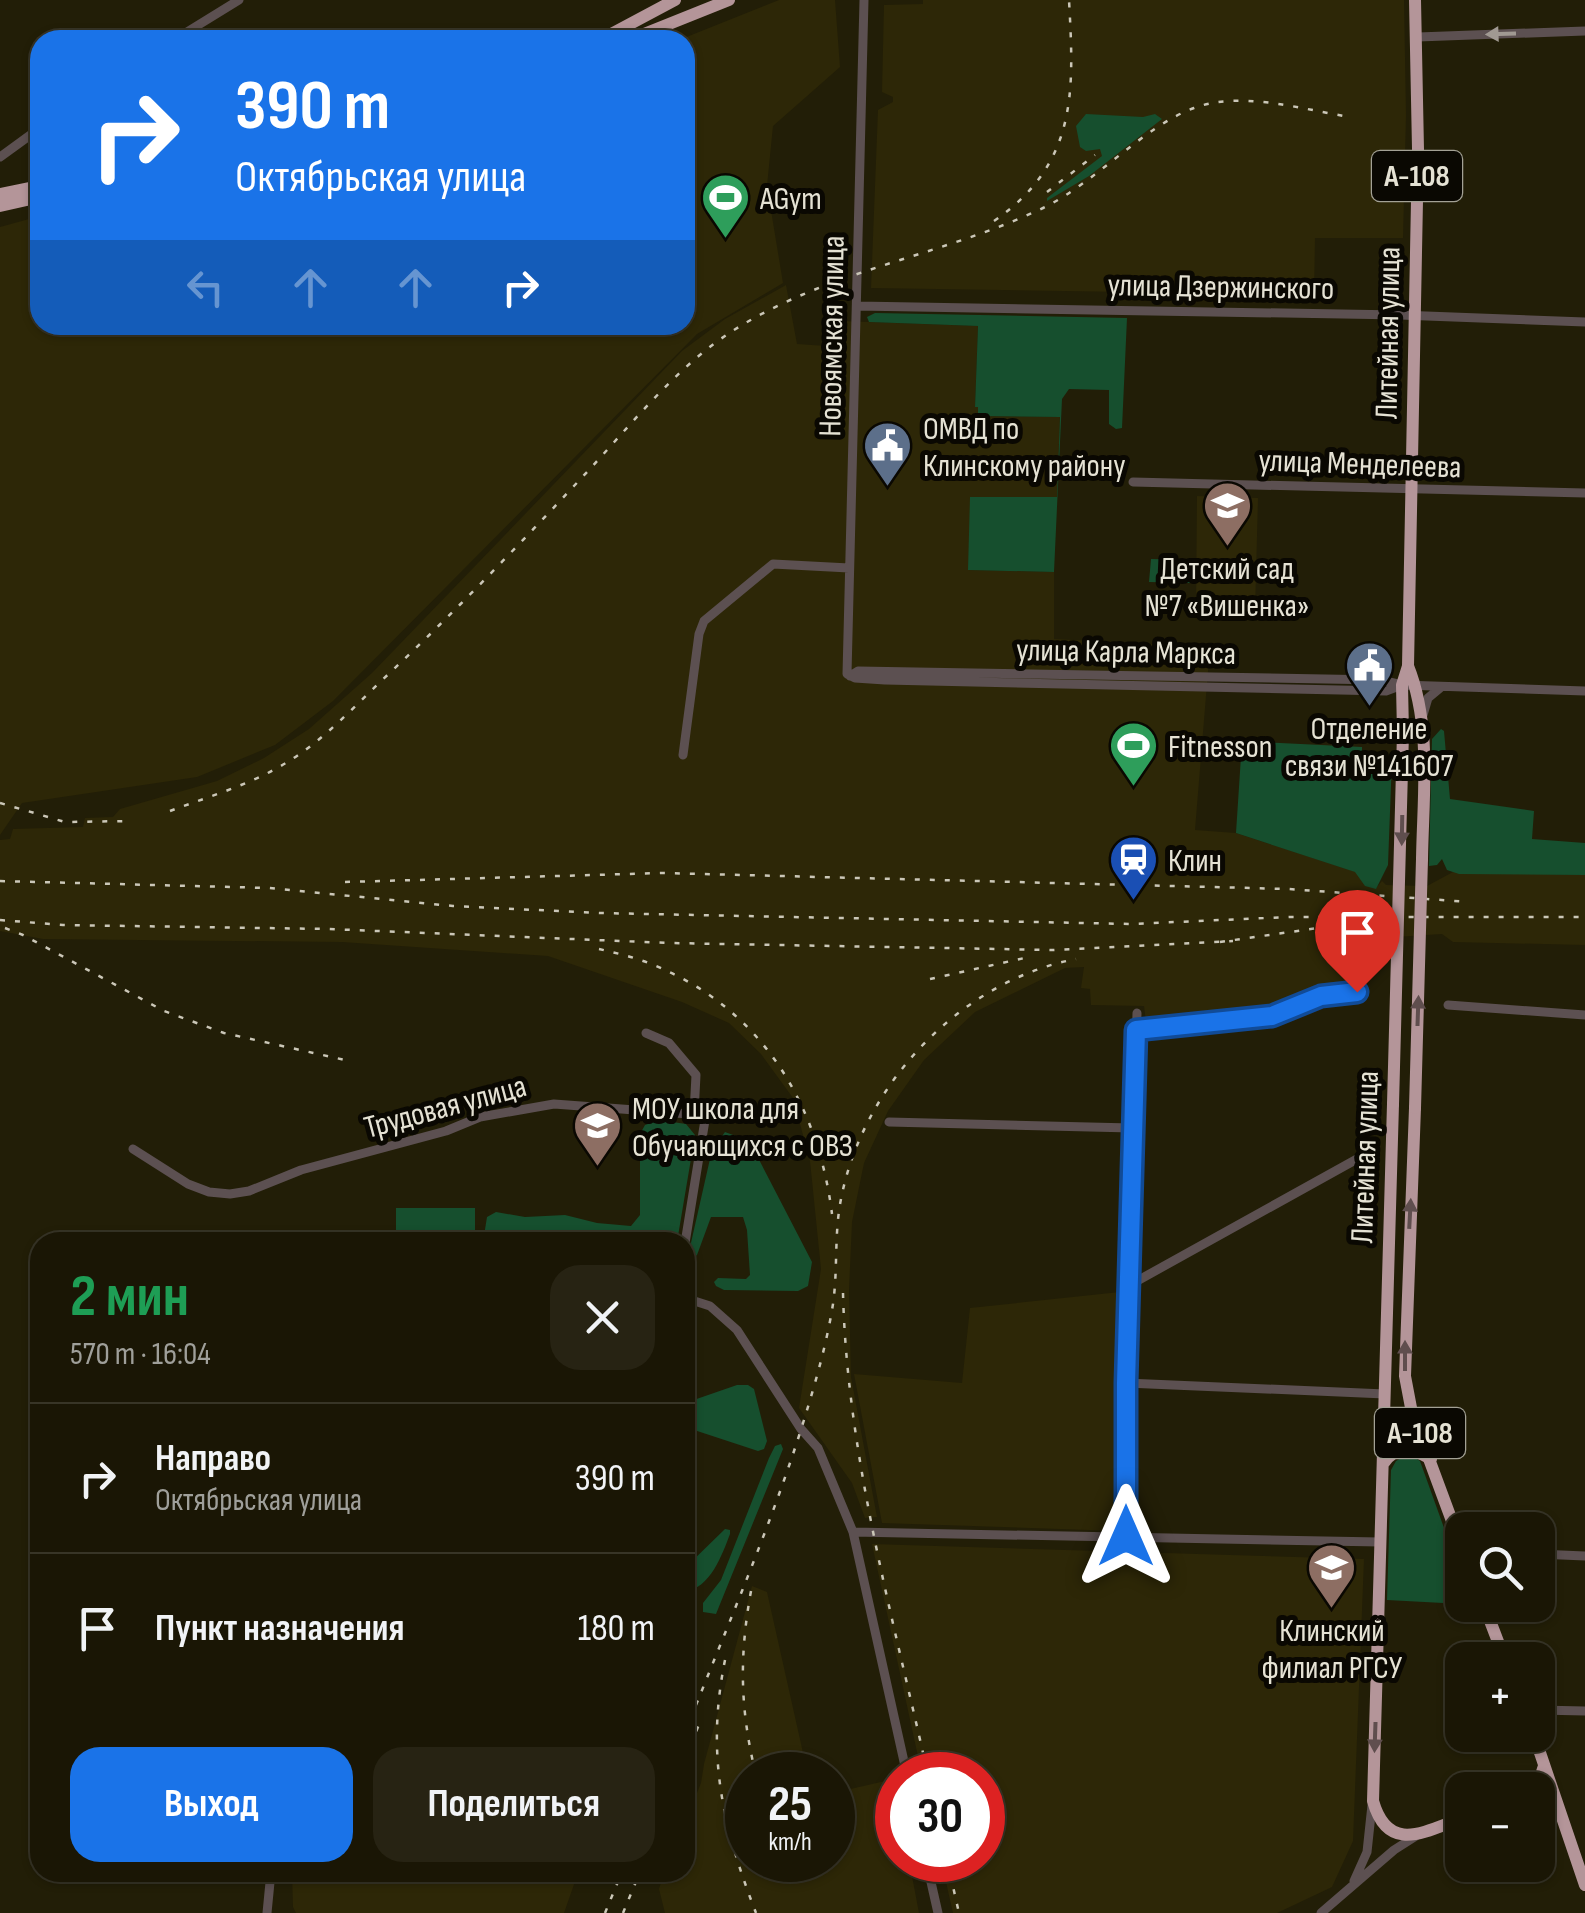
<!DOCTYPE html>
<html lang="ru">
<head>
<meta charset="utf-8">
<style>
  body { margin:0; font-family:"Sofia Sans Condensed",sans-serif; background:#272313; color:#f1f3f6; height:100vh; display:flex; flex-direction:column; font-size:38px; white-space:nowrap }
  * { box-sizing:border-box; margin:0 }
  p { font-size:32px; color:#9f9f9a }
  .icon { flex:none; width:55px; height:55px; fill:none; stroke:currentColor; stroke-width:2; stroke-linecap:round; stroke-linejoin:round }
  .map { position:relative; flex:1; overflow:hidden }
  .panel { position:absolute; left:30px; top:1232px; width:665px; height:650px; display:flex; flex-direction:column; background:#1a1605; border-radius:30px; box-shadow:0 2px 8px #0004,0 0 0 2px #383527 }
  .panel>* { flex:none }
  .guide { position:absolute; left:30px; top:30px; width:665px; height:305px; border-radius:30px; box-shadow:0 2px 8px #0004,0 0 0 2px #383527; background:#1a73e8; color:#fff; overflow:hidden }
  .tools { position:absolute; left:1445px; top:1512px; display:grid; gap:20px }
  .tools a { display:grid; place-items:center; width:110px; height:110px; border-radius:20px; background:#1a1605; box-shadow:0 2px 8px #0004,0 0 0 2px #383527; font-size:50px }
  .speed { position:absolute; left:725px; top:1752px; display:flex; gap:20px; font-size:50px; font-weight:700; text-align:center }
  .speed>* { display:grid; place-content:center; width:130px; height:130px; border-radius:50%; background:#1a1605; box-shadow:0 2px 8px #0004,0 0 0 2px #383527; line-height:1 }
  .speed small { font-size:25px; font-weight:400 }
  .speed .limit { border:15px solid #d22; background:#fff; color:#111 }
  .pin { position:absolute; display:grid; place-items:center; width:85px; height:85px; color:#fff; margin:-102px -42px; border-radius:50% 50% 50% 0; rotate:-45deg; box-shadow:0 0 10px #0007 }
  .pin .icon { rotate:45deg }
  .me { position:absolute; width:110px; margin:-55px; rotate:0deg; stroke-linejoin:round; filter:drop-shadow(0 0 8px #0008) }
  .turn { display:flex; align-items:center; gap:35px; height:210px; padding:0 40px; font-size:45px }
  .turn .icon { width:130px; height:130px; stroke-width:2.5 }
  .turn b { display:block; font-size:70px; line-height:85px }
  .lanes { display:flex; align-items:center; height:95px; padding:0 40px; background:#0003; justify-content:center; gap:50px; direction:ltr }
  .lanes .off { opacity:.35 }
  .round { display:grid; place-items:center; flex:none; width:105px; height:105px; border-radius:30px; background:#272313 }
  .head { display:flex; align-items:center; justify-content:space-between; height:170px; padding:0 40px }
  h1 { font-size:60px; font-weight:700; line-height:75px; color:#1e9e55 }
  .primary-button { display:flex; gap:20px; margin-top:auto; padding:20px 40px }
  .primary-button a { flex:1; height:115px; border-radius:30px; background:#1a73e8; color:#fff; font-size:40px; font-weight:700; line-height:115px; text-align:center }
  .primary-button a+a { background:#272313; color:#f1f3f6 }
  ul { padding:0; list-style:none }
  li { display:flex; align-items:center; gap:30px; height:150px; padding:0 40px; border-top:2px solid #383527 }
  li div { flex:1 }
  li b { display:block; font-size:38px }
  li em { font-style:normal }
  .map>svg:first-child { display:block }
  .built { fill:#2d2707 }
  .green { fill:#164f2e }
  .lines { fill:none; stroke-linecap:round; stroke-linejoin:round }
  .minor { stroke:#5c5051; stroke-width:9 }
  .highway { stroke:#b49599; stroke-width:12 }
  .rail { stroke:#cbc7b8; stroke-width:2.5; stroke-dasharray:5 10; stroke-linecap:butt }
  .highway-bridge { stroke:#b49599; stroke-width:12 }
  .oneway { fill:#a09992 }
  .oneway2 { fill:#5f4e4e }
  .route-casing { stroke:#114b97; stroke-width:25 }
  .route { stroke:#1a73e8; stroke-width:18 }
  .labels { text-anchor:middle; stroke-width:10; stroke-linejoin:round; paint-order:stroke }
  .shield { fill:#0a0802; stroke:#a3a195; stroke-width:2.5 }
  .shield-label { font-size:30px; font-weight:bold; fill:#e5e2d4 }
  .poi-label { font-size:32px; fill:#e5e2d4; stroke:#0a0802; text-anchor:start }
  .street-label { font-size:32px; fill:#e5e2d4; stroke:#0a0802 }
</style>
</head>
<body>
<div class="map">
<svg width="1585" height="1913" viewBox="0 0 1585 1913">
  <rect width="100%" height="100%" fill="#221e07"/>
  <!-- built -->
  <path class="built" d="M779 0H835L840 67 773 126 767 186 783 283 697 334 333 701 275 745 197 777 22 803 0 835V227L40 216V325H685V40H679Z
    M923 0H1404L1406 115 1403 238H1315L1314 295 871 288 878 110 893 102V97L882 92 884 5 923 4Z
    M786 285 797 344 841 347 842 321 978 326 975 406 979 407V416L1060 417 1057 497 969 570 1054 572V639L1210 647 1195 830 1236 833 1356 872 1365 885 1376 888 1382 881 1386 885 1427 886 1453 872 1585 875V945L1453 942 1442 934 1380 938 1369 950 1362 977 1328 985 1267 1007 1146 1022 1144 1006 1091 1005 1090 989 1081 988 1084 967 1065 968 975 1012 924 1060 888 1111 864 1163 852 1222 849 1290 851 1377 877 1517 865 1518 852 1483 799 1408 821 1269 810 1161 793 1098 761 1054 729 1023 682 1002 548 956 342 942 43 939 0 931V840L10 839 13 829 83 827 85 818 113 817 120 809 217 781 264 758 309 729 372 673 682 351 725 319Z
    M1197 496 1258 498 1255 613 1196 612Z
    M1120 1292 1118 1531 882 1523 854 1374 962 1383 970 1308Z
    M872 1544 1364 1559 1353 1841 1332 1887 1277 1913H953L941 1860H982V1775H922Z
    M752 1586 767 1592 808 1775H748V1860H832L833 1793 894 1779 897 1800 898 1860H909L919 1913H665L659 1889 664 1873 685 1872V1823L701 1783 704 1764Z
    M292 1873V1872L578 1873 564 1913H296L293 1907Z"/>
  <!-- green -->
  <path class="green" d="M1086 114 1143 117 1155 114 1162 119 1089 176 1047 201V198L1102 156 1100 149 1086 151 1080 147 1076 126Z
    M875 313 1127 318 1122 428 1116 429 1109 424V390L1069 389 1062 399 1054 572 968 570 970 497H1057L1060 417 978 416V407H975L978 326 869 322 867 317Z
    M1151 559 1191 560 1190 583 1149 582Z
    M1441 729 1444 731 1450 799 1534 811 1532 839 1585 843V875L1459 874 1447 870 1442 859 1437 865 1429 866 1432 739Z
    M1242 741 1362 747V758L1392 759 1388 865 1376 889 1365 886 1355 872 1236 833Z
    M659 1120 686 1124 695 1135 677 1242H483L487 1217 496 1212 525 1217 565 1215 597 1223 631 1226 640 1215V1134L645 1125Z
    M725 1132 744 1139 753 1148 812 1262 808 1286 798 1291 724 1290 716 1286 714 1282 718 1278 746 1279 750 1275 747 1230 743 1217H711L697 1255 692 1259 688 1256 712 1150Z
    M396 1208H475V1242H396Z
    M737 1385H748L754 1389 767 1441 764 1449 758 1451 685 1427V1403Z
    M781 1444 783 1449 716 1614 703 1612V1603L721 1580 769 1458 775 1446Z
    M1405 1456 1414 1457 1420 1461 1462 1578V1604L1387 1600 1391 1470 1396 1461Z
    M725 1529 730 1530V1534C722 1555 710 1589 685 1591V1568Z"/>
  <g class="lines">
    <!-- minor -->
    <path class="minor" d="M864 0 847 674 855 678 885 680 1386 691 1402 685
      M1418 37 1585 31
      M174 40 239 0
      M0 157 40 128
      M857 306 1400 315 1585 322
      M1133 482 1585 493
      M850 676 858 671 1381 680 1402 685 1585 691
      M1423 715 1428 698 1440 688
      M683 755 699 634 704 621 773 564 849 568
      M1448 1005 1585 1015
      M1136 1030 1271 1015 1321 996 1357 992
      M646 1033 669 1043 696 1075 694 1114
      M889 1122 1132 1128
      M133 1149 188 1184 209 1192 230 1194 249 1191 301 1170 446 1131 480 1117 554 1104 689 1114 788 1115
      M685 1243 706 1114
      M1128 1286 1357 1159
      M685 1298 710 1306 737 1330 801 1429 818 1448 853 1532 907 1775
      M1126 1383 1385 1394
      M853 1532 1380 1542
      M1126 1536V1383L1137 1013
      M1538 1554 1585 1556
      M1538 1710 1585 1711
      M926 1860 938 1913
      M1354 1881 1367 1852 1372 1805
      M267 1913 271 1872
      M1321 1913 1394 1850 1416 1836"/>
    <!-- highway -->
    <path class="highway" d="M600 40 675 0
      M629 40 729 0
      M0 194 40 186
      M0 206 40 197
      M1408 666C1432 726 1423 795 1422 859
      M1403 733 1402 685 1408 666 1418 149 1415 0
      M1393 1104 1373 1801C1388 1854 1424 1832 1462 1818
      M1415 1108 1405 1376 1412 1413 1462 1548
      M1383 1464C1397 1443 1412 1448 1431 1459
      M1484 1605 1505 1660
      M1534 1735 1585 1885
      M1532 1790 1538 1784 1544 1766"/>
    <!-- rail -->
    <path class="rail" d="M1047 192 1095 155
      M994 221C1078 163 1074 91 1069 0
      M0 803 65 822 131 821
      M170 811C210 796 253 784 289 761 323 740 351 710 380 682 452 615 520 544 587 472 627 429 668 378 715 343 812 272 936 259 1043 208 1095 183 1144 126 1194 108 1240 91 1297 108 1344 116
      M0 881 269 888 453 906 599 913 1131 924 1289 917H1585
      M345 882 663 873 1289 889 1469 902
      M0 920 63 925 329 929 669 943 1053 950 1233 941
      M5 928 23 935 164 1011 224 1033 345 1060
      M1220 942 1318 928
      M599 949C616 953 634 957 651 964 760 1007 818 1102 832 1214
      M930 979 1029 957
      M843 1293C847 1456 893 1617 928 1775
      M751 1591C739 1657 740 1710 756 1775
      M725 1660C706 1754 722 1825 756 1913
      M685 1733C728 1623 777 1513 810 1400 819 1370 828 1336 833 1304 838 1269 834 1234 841 1199 863 1085 960 981 1076 959
      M685 1759 700 1722
      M947 1860 959 1913
      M605 1913 622 1872
      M623 1913 640 1872"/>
    <!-- highway-bridge -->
    <path class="highway-bridge" d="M1393 1104 1403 733
      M1415 1108 1422 859"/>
  </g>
  <!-- one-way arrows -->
  <defs><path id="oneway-solid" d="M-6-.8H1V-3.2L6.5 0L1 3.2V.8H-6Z" transform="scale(2.5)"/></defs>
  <use class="oneway" href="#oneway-solid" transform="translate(1501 34) rotate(178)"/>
  <g class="oneway2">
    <use href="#oneway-solid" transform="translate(1402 830) rotate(91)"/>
    <use href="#oneway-solid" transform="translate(1418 1011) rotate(-88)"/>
    <use href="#oneway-solid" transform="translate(1410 1214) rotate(-87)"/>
    <use href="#oneway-solid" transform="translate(1405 1356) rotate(-90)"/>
    <use href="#oneway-solid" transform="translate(1375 1737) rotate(92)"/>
  </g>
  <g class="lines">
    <defs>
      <path id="route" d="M1126 1536V1383L1136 1030 1272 1016 1321 996 1357 992"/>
    </defs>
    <!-- route casing -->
    <use href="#route" class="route-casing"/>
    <!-- route -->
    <use href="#route" class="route"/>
  </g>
  <!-- icons -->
  <defs>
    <symbol id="stadium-pin" viewBox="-11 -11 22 30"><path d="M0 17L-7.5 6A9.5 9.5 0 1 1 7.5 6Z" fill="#2e9e5b" stroke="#0a0802"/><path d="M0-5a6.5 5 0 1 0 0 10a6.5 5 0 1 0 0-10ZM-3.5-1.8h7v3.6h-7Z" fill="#fff"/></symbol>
    <symbol id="civic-pin" viewBox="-11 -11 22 30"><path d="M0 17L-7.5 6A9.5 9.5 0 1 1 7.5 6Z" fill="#5c6f8a" stroke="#0a0802"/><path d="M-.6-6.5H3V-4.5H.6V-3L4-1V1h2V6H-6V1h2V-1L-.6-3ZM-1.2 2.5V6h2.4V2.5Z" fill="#fff"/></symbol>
    <symbol id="school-pin" viewBox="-11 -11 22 30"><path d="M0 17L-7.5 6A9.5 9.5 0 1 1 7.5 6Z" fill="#8d6e63" stroke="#0a0802"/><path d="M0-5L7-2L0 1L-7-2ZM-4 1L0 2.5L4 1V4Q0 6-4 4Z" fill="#fff"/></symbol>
    <symbol id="station-pin" viewBox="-11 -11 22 30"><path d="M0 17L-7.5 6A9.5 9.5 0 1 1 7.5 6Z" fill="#1a4fb4" stroke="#0a0802"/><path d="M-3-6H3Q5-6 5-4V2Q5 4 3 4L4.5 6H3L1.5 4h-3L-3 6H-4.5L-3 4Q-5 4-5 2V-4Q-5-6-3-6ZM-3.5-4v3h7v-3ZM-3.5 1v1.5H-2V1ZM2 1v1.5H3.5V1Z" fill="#fff"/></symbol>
    <symbol id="university-pin" viewBox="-11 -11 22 30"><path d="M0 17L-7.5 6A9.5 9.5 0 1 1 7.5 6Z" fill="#8d6e63" stroke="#0a0802"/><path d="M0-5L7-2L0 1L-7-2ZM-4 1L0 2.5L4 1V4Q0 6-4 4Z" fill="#fff"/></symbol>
  </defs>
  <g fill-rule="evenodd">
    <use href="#stadium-pin" x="698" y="170" width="55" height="75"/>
    <use href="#civic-pin" x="860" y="418" width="55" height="75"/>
    <use href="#school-pin" x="1200" y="478" width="55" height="75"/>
    <use href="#civic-pin" x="1342" y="638" width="55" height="75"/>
    <use href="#stadium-pin" x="1106" y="718" width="55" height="75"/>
    <use href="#station-pin" x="1106" y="832" width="55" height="75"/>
    <use href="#school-pin" x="570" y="1098" width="55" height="75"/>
    <use href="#university-pin" x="1304" y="1540" width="55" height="75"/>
  </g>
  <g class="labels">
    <!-- shield labels -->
    <g class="shield">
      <rect x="1372" y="151" width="90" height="50" rx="8"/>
      <rect x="1375" y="1408" width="90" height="50" rx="8"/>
    </g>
    <g class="shield-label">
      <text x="1417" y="186">А-108</text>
      <text x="1420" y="1443">А-108</text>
    </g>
    <!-- poi labels -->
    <g class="poi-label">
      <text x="760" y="209">AGym</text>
      <text x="923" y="439">ОМВД по<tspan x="923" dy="37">Клинскому району</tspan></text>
      <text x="1227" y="579" text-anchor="middle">Детский сад<tspan x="1227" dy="37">№7 «Вишенка»</tspan></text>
      <text x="1369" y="739" text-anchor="middle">Отделение<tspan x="1369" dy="37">связи №141607</tspan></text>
      <text x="1168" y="757">Fitnesson</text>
      <text x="1168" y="871">Клин</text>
      <text x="632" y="1119">МОУ школа для<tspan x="632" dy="37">Обучающихся с ОВЗ</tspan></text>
      <text x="1332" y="1641" text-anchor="middle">Клинский<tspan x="1332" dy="37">филиал РГСУ</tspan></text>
    </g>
    <!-- street labels -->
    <g class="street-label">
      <text transform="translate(1221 286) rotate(1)" y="11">улица Дзержинского</text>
      <text transform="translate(1387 333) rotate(-89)" y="11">Литейная улица</text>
      <text transform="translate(831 336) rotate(-89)" y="11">Новоямская улица</text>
      <text transform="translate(1360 463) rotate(2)" y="11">улица Менделеева</text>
      <text transform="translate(1126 651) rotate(1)" y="11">улица Карла Маркса</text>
      <text transform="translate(445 1106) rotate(-15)" y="11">Трудовая улица</text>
      <text transform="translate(1364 1157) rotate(-88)" y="11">Литейная улица</text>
    </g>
  </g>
</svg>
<div class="tools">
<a><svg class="icon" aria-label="search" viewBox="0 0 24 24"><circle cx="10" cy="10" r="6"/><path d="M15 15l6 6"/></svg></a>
<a>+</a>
<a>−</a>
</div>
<div class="speed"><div>25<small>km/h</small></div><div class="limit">30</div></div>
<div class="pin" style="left:1357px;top:992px;background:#d93025"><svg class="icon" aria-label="arrive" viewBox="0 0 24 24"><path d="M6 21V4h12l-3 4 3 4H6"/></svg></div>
<svg class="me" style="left:1126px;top:1536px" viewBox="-20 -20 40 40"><path d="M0-17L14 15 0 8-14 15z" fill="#1a73e8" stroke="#fff" stroke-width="4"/></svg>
<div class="guide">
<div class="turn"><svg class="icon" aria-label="right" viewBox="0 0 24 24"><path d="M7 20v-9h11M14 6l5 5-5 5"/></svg><div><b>390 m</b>Октябрьская улица</div></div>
<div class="lanes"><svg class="icon off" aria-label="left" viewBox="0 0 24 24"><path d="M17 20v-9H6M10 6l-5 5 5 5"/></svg><svg class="icon off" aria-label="ahead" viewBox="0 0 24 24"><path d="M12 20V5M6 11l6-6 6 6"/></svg><svg class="icon off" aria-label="ahead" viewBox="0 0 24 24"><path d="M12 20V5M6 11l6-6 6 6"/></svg><svg class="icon" aria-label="right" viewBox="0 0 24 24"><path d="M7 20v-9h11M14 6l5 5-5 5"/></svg></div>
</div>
<section class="panel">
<div class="head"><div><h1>2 мин</h1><p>570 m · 16:04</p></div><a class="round"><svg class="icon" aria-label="close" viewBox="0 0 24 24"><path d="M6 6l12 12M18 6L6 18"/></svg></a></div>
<ul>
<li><svg class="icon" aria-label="right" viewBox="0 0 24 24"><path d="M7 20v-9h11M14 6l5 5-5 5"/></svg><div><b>Направо</b><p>Октябрьская улица</p></div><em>390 m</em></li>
<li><svg class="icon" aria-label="arrive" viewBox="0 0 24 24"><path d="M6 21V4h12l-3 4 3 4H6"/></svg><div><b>Пункт назначения</b></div><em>180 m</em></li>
</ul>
<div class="primary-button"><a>Выход</a><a>Поделиться</a></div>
</section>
</div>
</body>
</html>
